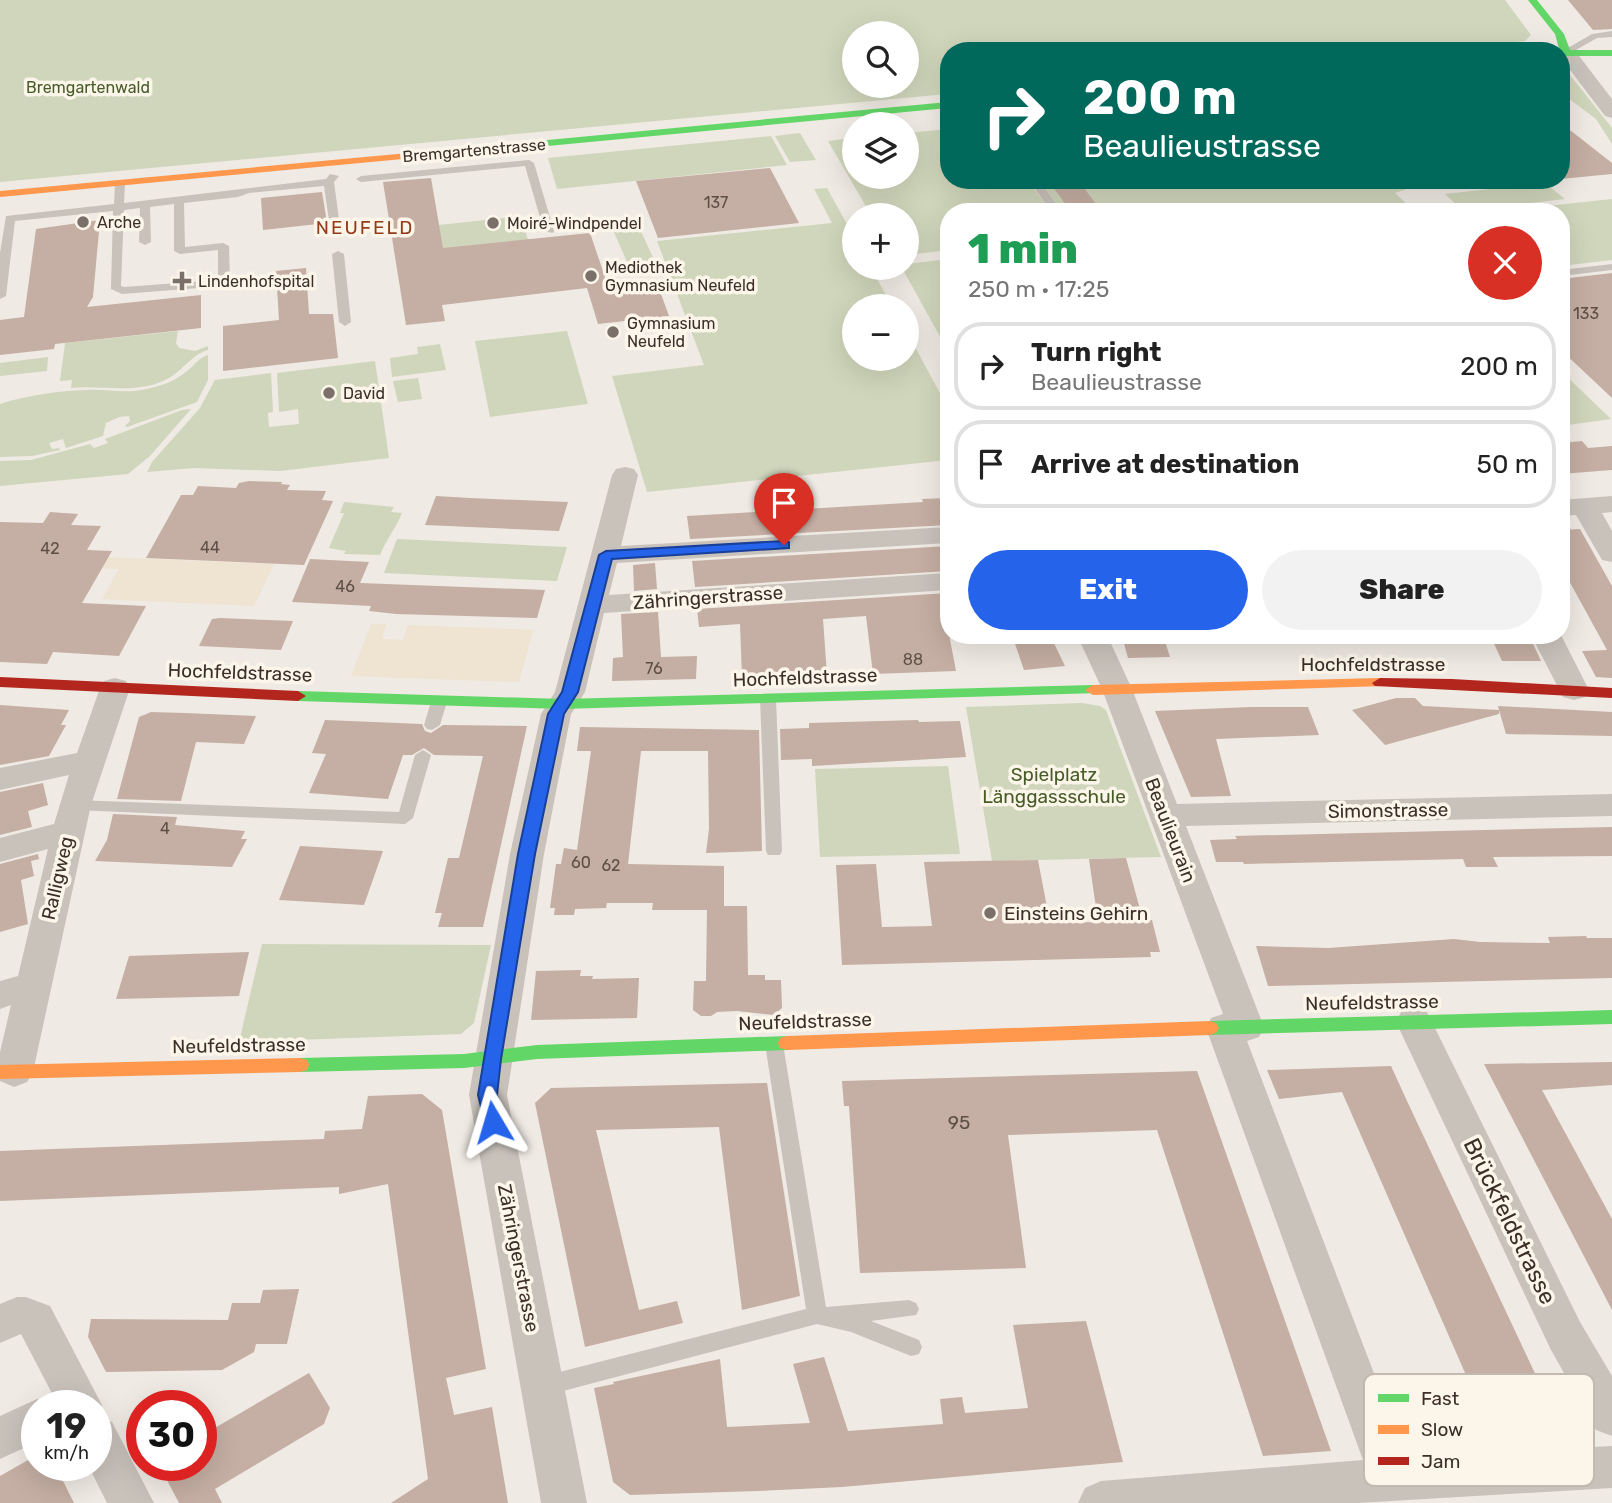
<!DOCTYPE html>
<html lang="en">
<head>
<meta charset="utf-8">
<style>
  body { margin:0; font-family:Rubik,sans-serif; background:#f2f2f2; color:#222; height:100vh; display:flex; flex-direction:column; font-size:26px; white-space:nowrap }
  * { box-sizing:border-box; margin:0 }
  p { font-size:23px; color:#767676 }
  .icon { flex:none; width:38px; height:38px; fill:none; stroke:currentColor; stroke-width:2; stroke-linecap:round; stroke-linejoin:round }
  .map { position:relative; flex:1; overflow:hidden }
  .side { position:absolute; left:940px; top:203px; width:630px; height:441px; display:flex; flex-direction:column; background:#fff; border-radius:28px; box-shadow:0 7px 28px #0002 }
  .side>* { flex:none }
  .guide { position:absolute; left:940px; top:42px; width:630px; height:147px; border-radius:28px; box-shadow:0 7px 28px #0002; background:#00695c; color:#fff; overflow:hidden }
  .buttons { position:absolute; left:842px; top:21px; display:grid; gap:14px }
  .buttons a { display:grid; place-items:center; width:77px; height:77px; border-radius:50%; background:#fff; box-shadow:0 7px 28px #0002; font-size:35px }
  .speed { position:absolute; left:21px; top:1390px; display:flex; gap:14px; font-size:35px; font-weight:700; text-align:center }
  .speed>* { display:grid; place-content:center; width:91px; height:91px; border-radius:50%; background:#fff; box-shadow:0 7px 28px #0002; line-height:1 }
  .speed small { font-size:18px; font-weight:400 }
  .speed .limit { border:10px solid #d22; background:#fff; color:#111 }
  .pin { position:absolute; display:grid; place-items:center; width:60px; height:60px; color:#fff; margin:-72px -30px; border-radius:50% 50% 50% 0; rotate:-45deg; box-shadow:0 0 7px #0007 }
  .pin .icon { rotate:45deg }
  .me { position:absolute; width:77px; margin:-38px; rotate:353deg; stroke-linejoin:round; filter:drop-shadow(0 0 5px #0008) }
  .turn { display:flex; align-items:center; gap:24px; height:147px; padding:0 28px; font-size:32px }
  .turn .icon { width:91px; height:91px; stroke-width:2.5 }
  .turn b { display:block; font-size:49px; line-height:60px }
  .round { display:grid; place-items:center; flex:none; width:74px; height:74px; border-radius:37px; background:#f2f2f2 }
  .overview { display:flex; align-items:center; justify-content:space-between; height:119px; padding:0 28px }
  h1 { font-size:42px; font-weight:800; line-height:52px; color:#1e9e55 }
  .button { display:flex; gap:14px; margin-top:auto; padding:14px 28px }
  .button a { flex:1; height:80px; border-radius:42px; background:#2563eb; color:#fff; font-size:28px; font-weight:800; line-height:80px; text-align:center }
  .button a+a { background:#f2f2f2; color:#222 }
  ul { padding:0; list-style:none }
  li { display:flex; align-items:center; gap:21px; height:88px; margin:0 14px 10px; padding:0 14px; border:4px solid #e0e0e0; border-radius:28px }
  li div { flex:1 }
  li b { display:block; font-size:26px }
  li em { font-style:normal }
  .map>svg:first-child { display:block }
  .green { fill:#d0d6bb; fill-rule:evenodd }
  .plaza { fill:#efe3d1 }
  .building { fill:#c5aea3 }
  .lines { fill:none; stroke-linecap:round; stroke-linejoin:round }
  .lane { fill:#c9c2bb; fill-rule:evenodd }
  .street { fill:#c9c2bb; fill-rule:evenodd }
  .fast { fill:#63d668; fill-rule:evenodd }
  .slow { fill:#ff974d; fill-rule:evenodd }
  .jam { fill:#b3261e; fill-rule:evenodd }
  .route { fill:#2563eb; stroke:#184099; stroke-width:2 }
  .poi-dot { fill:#7a7069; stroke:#fcf5ea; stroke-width:2.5 }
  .labels { text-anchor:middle; stroke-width:7; stroke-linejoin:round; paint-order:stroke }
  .far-park-label { font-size:16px; fill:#475c29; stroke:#fcf5ea }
  .far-street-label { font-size:16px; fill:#3b2f28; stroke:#fcf5ea }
  .number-label { font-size:16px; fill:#5e4f47 }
  .far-poi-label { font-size:16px; fill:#3b2f28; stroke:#fcf5ea; text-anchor:start }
  .far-quarter-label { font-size:19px; letter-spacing:2px; fill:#933b18; stroke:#fcf5ea }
  .street-label { font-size:19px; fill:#3b2f28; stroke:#fcf5ea }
  .park-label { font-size:19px; fill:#475c29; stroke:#fcf5ea }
  .poi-label { font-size:19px; fill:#3b2f28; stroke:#fcf5ea; text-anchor:start }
  .near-number-label { font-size:19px; fill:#5e4f47 }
  .near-street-label { font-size:23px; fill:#3b2f28; stroke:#fcf5ea }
  .key { fill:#fcf5ea; stroke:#c2bab0; stroke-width:2 }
  .key-label { font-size:19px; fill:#3b2f28 }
</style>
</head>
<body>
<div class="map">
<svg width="1612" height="1503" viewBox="0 0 1612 1503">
  <rect width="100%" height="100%" fill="#efeae3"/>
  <!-- green -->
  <path class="green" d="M0 0H1505L1531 35 1525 41 1423 51H948V94L0 182ZM854 33H906V86H854Z
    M1566 70 1612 128V144L1596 119 1561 93V71Z
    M948 129V180H1028L1051 212H948V250L907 255 906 215H871L828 141 854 138V177H906L907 133Z
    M800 133 816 160 790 162 775 136Z
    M771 136 787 165 557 189 548 158Z
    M1039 180H1402L1410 188 1395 193 1415 212H1062Z
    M1545 183 1565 199 1463 211 1445 194Z
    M827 188 854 237V268H871L892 306H854V359H906L907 332 948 408V460L647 492 612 376 704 365 657 241 832 223 814 189Z
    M1612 199V260L1561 266V212H1491Z
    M521 216 528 240 429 250 439 225Z
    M640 229 660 273 633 276 614 232Z
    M948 259V351L902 268H906L907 264Z
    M178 331 176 343 179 348 195 351 208 346V350C190 355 181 374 163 381 133 394 102 385 71 388L72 380 60 381 65 343Z
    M567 331 588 404 490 417 475 341Z
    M440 344 446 370 392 377 390 358 418 354 417 347Z
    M208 355V380L197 402 127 427 125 426 130 421 129 416 119 417 106 423 103 436 66 448 63 439 49 443 52 449 59 448 60 450 32 456 0 457V404C28 395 58 391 87 390 107 389 126 394 147 389 161 386 176 381 187 371 195 365 198 358 208 355Z
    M48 357 47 371 0 376V363Z
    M375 361 389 458 280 471 194 468 147 472 152 462 200 408 215 380 271 373 273 412 268 413 269 427 299 424 298 409 279 412 277 373Z
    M1561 371 1611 419 1561 426Z
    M418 378 422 399 398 402 393 381Z
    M191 409 150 456 128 474 0 486V461L31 460 90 444 94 448 108 443 105 439 182 410Z
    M344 502 394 507 391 512 402 513C395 530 387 538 380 555L344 554 346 551 329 548 344 513H340Z
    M397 539 567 547 557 581 384 573Z
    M1082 703 1100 706 1106 710 1161 857 992 861 966 707Z
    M948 766 960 854 820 857 815 769Z
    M262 944 491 945 474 1023 461 1034 239 1042Z"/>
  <!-- plaza -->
  <path class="plaza" d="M54 555 274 564 254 606 102 599 119 569 100 568Z
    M371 624H386L382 639 403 640 408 625 533 630 519 682 351 676Z"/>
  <!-- building -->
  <path class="building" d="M1568 0H1612V29L1593 30Z
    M1561 123 1612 163V174L1561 179Z
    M770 168 799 223 658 238 636 181Z
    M431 178 443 248 590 233 606 280 609 279 612 288 657 283 669 316 598 324 587 288 442 305 445 321 406 325 383 182Z
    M1048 180H1078L1102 212H1071Z
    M322 192 327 223 263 230 261 198Z
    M100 220 93 297 87 307 201 295V328L55 344 54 349 0 355V320L24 317 36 229Z
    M306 268 309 314H333L338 358 223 371V326L279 320 276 271Z
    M1612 273V398L1561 350V279Z
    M1582 441 1588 448 1612 446V470L1561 474V443Z
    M249 481 282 482 281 484 290 485 287 490 326 491 322 500 333 501 304 565 146 558 181 495H193L198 486 236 488 239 483Z
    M436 496 470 498 568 502 559 531 425 525Z
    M948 498V525L690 539 687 516 923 502 922 499Z
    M50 512 78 514 71 525 101 526 87 550 112 551 82 603 146 606 119 656 53 652 47 664 0 662V522L43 523Z
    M1580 529 1612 586V678L1596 677 1582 651 1607 650 1561 566V530Z
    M948 546V571L695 587 692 561Z
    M310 559 369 562 360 583 545 590 537 618 396 614 369 611 371 606 292 602Z
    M655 563 657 589 634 591 633 565Z
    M948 593V613H945L956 671 873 674 866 616 823 619 827 675 742 677 740 624 699 627 697 609Z
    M658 612 661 657 697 656 696 679 612 681 613 658 623 657 621 614Z
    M220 618 293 621 281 650 199 646 212 619Z
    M1012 635H1050L1065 666 1024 670Z
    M1163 635 1170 657 1128 658 1122 636Z
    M1490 635H1529L1541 661H1502Z
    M1396 698H1415L1423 706 1499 710 1498 706 1612 712V736L1506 734 1499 710V714L1385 745 1352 710Z
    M0 705 69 710 61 725H66L49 756 0 765Z
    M1251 707H1308L1319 735 1216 739 1231 796 1191 797 1155 711Z
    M151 712 185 713 256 716 244 744 196 742 181 801 117 799 139 717Z
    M325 720 422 724 425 731 431 733 443 725 527 726 483 927H438L442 913H435L448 858H459L483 756 434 755 424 748 412 755H403L388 799 309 793 326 754 312 753Z
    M918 720 919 722 960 721 966 757 812 766V759L781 760 780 729 809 728V723Z
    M580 727 759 730 762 851 706 853 709 829 708 751H641L628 864 724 866V906H747L748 975H765V980H781L782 1008 774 1015 737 1011 717 1012 711 1016H701L693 1010 694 981H706L707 910H652L653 903H607L606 908 575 909 574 915H554L555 908H550L556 864H561L564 848 577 850 591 751H577Z
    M43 783 48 805 28 811 32 827 0 835V792Z
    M113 814 177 817 175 825 245 831 241 839H247L232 867 95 861 107 840Z
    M1612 827V856L1493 857 1498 867H1466L1463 859 1244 864 1243 862H1216L1210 840 1237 839 1235 836Z
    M300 846 383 851 364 905 279 900Z
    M38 854 39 859 31 861 34 876 21 880 28 924 0 932V864Z
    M1126 858 1143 920H1152L1160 952H1150L1151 957 842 965 836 865 876 864 882 927 932 926 924 862 1038 860 1050 923 1098 922 1089 859Z
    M1586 936 1587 938H1612V978L1268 986 1256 946 1328 948 1454 939 1480 942 1550 943 1548 937Z
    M249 952 239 996 116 999 129 956Z
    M581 970 580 976H593L592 979 639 978 637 1018 531 1020 536 971Z
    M1612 1062V1085L1542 1090 1612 1219V1310L1484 1064Z
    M1391 1066 1407 1101 1563 1433 1494 1439 1342 1092 1279 1099 1267 1070Z
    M1197 1071 1296 1352 1331 1451 1263 1456 1157 1130 1008 1135 1026 1268 860 1273 849 1106H844L842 1081Z
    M767 1083 800 1296 742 1310 719 1127 596 1130 639 1310 677 1301 683 1323 585 1347 535 1103 551 1088Z
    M422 1094 442 1110 486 1369 446 1378 454 1415 492 1407 508 1503H391L428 1479 388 1184 339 1194V1187L0 1201V1151L324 1139 325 1131 362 1129 368 1096Z
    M299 1289 287 1344H256L254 1352 222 1370 106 1372 88 1337 91 1319 228 1320 232 1303H260L263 1290Z
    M1086 1321 1123 1462 842 1487 757 1491 630 1495 613 1482 594 1388 614 1384 613 1382 720 1359 727 1427 810 1423 793 1364 824 1357 848 1431 943 1424 940 1399 962 1397 965 1413 1028 1408 1013 1325Z
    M309 1373 330 1408 324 1424 215 1489 222 1503H179L159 1465H201V1436Z
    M37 1455V1465H55L74 1503H0V1476Z"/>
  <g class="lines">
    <!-- lane -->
    <path class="lane" d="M1612 31V37L1597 38 1569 54 1561 52 1592 34Z
      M529 160 534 163 554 231 553 233 544 231 525 166 361 182 356 179 361 176Z
      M330 174 339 176 334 182 341 234 336 237 331 234 324 186 249 193 238 197 184 203 185 247 223 243 229 246 230 283 224 286 122 294 111 289 113 211 15 221 6 296 0 299V253L6 216 114 204 115 183 120 180 125 183 124 203 326 179ZM174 204V251L180 254 218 250V280L124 287 121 286 124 210 140 208 139 242 145 245 151 242 150 207Z
      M1029 180H1039L1062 212H1051Z
      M338 251 344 254 351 322 345 326 339 322 332 254Z
      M1612 264V270L1561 276V270Z
      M768 694 776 699 782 851 780 855H768L766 851 760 699Z
      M439 697 447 702 440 725 432 730 427 729 424 725 431 702Z
      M423 750 431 755 413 818 405 824 75 810 67 805 75 800 399 812 415 755Z
      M774 1037 781 1039 783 1044 826 1307 909 1300 916 1303 919 1309 916 1315 871 1321 919 1340 922 1347 919 1354 911 1356 851 1332 817 1324 544 1396 536 1393 533 1386 536 1379 544 1376 806 1309 765 1044 767 1039Z"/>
    <!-- street -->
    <path class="street" d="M1566 46 1573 48 1612 99V118L1605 116 1561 58V51H1558Z
      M625 467 634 469 638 475 621 546 948 527V543L617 563 609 595 948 573V590L604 613 585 692 571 714 544 854 507 1095 587 1503H541L469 1095 510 854 541 714 555 692 612 475 616 469Z
      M1612 496V512L1602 513 1612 531V562L1602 560 1576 515 1561 516V500Z
      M1077 635H1107L1132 689 1177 804 1612 794V816L1186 826 1264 1027 1259 1037 1247 1041 1406 1457 1612 1446V1488L1358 1503H1078L1085 1488 1101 1481 1363 1460 1206 1028 1211 1018 1223 1014 1102 689Z
      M1531 635H1561L1589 690 1585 697 1574 700 1563 697Z
      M115 678 126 681 130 688 91 805 33 1072 27 1082 14 1087 0 1081V1052L11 1005 0 1009V981L18 976 48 849 0 862V838L54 824 69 775 0 790V768L77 753 100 688 104 681Z
      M1414 1008 1427 1012 1432 1022 1580 1322 1612 1376V1436L1596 1430 1550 1348 1396 1022 1401 1012Z
      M17 1297H26L50 1306 102 1405 97 1416 112 1422 154 1503H107L88 1465H96V1405H58L21 1334 0 1343V1304Z
      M37 1399 53 1405H37V1442L0 1459V1416Z"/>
    <!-- fast -->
    <path class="fast" d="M1528 0H1537L1564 34 1570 50H1612V56H1561L1555 34Z
      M948 102V108L473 153 468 150 473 147Z
      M1093 685 1101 690 1098 693 562 709 298 701 290 696 298 691 562 699Z
      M1612 1010V1024L1210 1035 1204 1033 1201 1028 1204 1023 1210 1021Z
      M787 1036 794 1038 796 1043 794 1048 787 1050 537 1059 464 1068 300 1072 293 1070 291 1065 293 1060 300 1058 464 1054 537 1045Z"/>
    <!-- slow -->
    <path class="slow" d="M473 147 477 148V152L0 197V191Z
      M1380 678 1388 683 1385 686 1093 695 1085 690 1093 685Z
      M1210 1021 1216 1023 1219 1028 1216 1033 1210 1035 787 1050 780 1048 778 1043 780 1038 787 1036Z
      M300 1058 307 1060 309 1065 307 1070 300 1072 0 1079V1065Z"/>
    <!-- jam -->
    <path class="jam" d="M0 677 298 691 306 696 298 701 0 687Z
      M1380 678 1452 679 1612 688V698L1375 686 1372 683Z"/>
  </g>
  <!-- route -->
  <path class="route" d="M784 541 789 542V548L612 559 578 692 564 714 535 854 501 1059 497 1095 502 1122 499 1127 493 1129 486 1127 478 1095 518 854 548 714 562 692 599 555 606 551Z"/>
  <!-- markers -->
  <g class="poi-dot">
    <circle cx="83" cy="222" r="7"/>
    <circle cx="493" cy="223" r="7"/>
    <circle cx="591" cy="276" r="7"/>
    <path d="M178.5 270.5h7v7h7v7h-7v7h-7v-7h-7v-7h7z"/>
    <circle cx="613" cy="332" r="7"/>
    <circle cx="329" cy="393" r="7"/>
    <circle cx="990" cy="913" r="7"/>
  </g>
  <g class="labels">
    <!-- far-park labels -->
    <g class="far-park-label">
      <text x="88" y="93">Bremgartenwald</text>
    </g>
    <!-- far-street labels -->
    <g class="far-street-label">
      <text transform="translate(474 150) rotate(-5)" y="6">Bremgartenstrasse</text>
    </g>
    <!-- number labels -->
    <g class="number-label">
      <text x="716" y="208">137</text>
      <text x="1586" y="319">133</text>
      <text x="210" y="553">44</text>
      <text x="50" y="554">42</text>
      <text x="345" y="592">46</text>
      <text x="913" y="665">88</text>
      <text x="654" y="674">76</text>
      <text x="165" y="834">4</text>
      <text x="581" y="868">60</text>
      <text x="611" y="871">62</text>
    </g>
    <!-- far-poi labels -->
    <g class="far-poi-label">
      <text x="97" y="228">Arche</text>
      <text x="507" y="229">Moiré-Windpendel</text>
      <text x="605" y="273">Mediothek<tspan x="605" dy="18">Gymnasium Neufeld</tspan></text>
      <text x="198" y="287">Lindenhofspital</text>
      <text x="627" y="329">Gymnasium<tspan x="627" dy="18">Neufeld</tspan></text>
      <text x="343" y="399">David</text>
    </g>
    <!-- far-quarter labels -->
    <g class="far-quarter-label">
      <text x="365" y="234">NEUFELD</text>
    </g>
    <!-- street labels -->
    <g class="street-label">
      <text transform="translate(708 597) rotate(-4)" y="7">Zähringerstrasse</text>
      <text x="1373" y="671">Hochfeldstrasse</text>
      <text transform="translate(240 672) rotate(2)" y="7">Hochfeldstrasse</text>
      <text transform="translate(805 677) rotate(-2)" y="7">Hochfeldstrasse</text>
      <text transform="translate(1388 810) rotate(-1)" y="7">Simonstrasse</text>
      <text transform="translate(1171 830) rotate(69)" y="7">Beaulieurain</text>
      <text transform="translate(57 878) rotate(-77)" y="7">Ralligweg</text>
      <text transform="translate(1372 1002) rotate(-1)" y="7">Neufeldstrasse</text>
      <text transform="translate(805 1021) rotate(-2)" y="7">Neufeldstrasse</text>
      <text transform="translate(239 1045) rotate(-1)" y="7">Neufeldstrasse</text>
      <text transform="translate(519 1258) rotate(79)" y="7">Zähringerstrasse</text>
    </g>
    <!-- park labels -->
    <g class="park-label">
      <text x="1054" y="781">Spielplatz<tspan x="1054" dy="22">Länggassschule</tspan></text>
    </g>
    <!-- poi labels -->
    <g class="poi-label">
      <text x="1004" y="920">Einsteins Gehirn</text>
    </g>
    <!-- near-number labels -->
    <g class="near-number-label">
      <text x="959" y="1129">95</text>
    </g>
    <!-- near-street labels -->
    <g class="near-street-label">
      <text transform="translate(1510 1221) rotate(64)" y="8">Brückfeldstrasse</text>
    </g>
  </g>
  <!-- legend -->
  <rect x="1364" y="1374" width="230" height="112" rx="10" class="key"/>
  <rect x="1378" y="1394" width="31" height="8" fill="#63d668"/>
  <rect x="1378" y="1425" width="31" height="9" fill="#ff974d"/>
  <rect x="1378" y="1457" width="31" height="8" fill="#b3261e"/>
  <g class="key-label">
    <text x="1421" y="1405">Fast</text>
    <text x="1421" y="1436">Slow</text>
    <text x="1421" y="1468">Jam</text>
  </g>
</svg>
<div class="buttons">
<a><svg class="icon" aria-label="search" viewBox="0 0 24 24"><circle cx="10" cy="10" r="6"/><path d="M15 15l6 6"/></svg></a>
<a><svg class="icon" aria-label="layers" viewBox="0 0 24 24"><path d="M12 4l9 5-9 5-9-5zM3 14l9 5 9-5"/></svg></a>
<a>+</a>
<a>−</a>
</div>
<div class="speed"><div>19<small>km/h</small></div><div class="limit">30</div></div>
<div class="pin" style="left:784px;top:545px;background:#d93025"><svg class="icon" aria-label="arrive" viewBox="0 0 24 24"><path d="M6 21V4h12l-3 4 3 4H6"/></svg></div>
<svg class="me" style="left:493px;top:1122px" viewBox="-20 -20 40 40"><path d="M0-17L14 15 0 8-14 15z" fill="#2563eb" stroke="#fff" stroke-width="4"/></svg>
<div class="guide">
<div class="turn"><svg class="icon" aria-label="right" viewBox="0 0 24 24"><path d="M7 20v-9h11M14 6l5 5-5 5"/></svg><div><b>200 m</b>Beaulieustrasse</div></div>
</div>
<section class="side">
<div class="overview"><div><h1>1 min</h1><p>250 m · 17:25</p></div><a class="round" style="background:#d93025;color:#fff"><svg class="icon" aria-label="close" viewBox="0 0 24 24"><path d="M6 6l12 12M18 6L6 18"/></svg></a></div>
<ul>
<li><svg class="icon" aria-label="right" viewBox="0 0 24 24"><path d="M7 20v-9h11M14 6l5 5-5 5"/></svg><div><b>Turn right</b><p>Beaulieustrasse</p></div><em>200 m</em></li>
<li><svg class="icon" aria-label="arrive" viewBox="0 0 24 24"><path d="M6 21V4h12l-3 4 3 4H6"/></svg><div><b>Arrive at destination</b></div><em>50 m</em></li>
</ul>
<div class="button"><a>Exit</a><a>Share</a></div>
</section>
</div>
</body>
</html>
